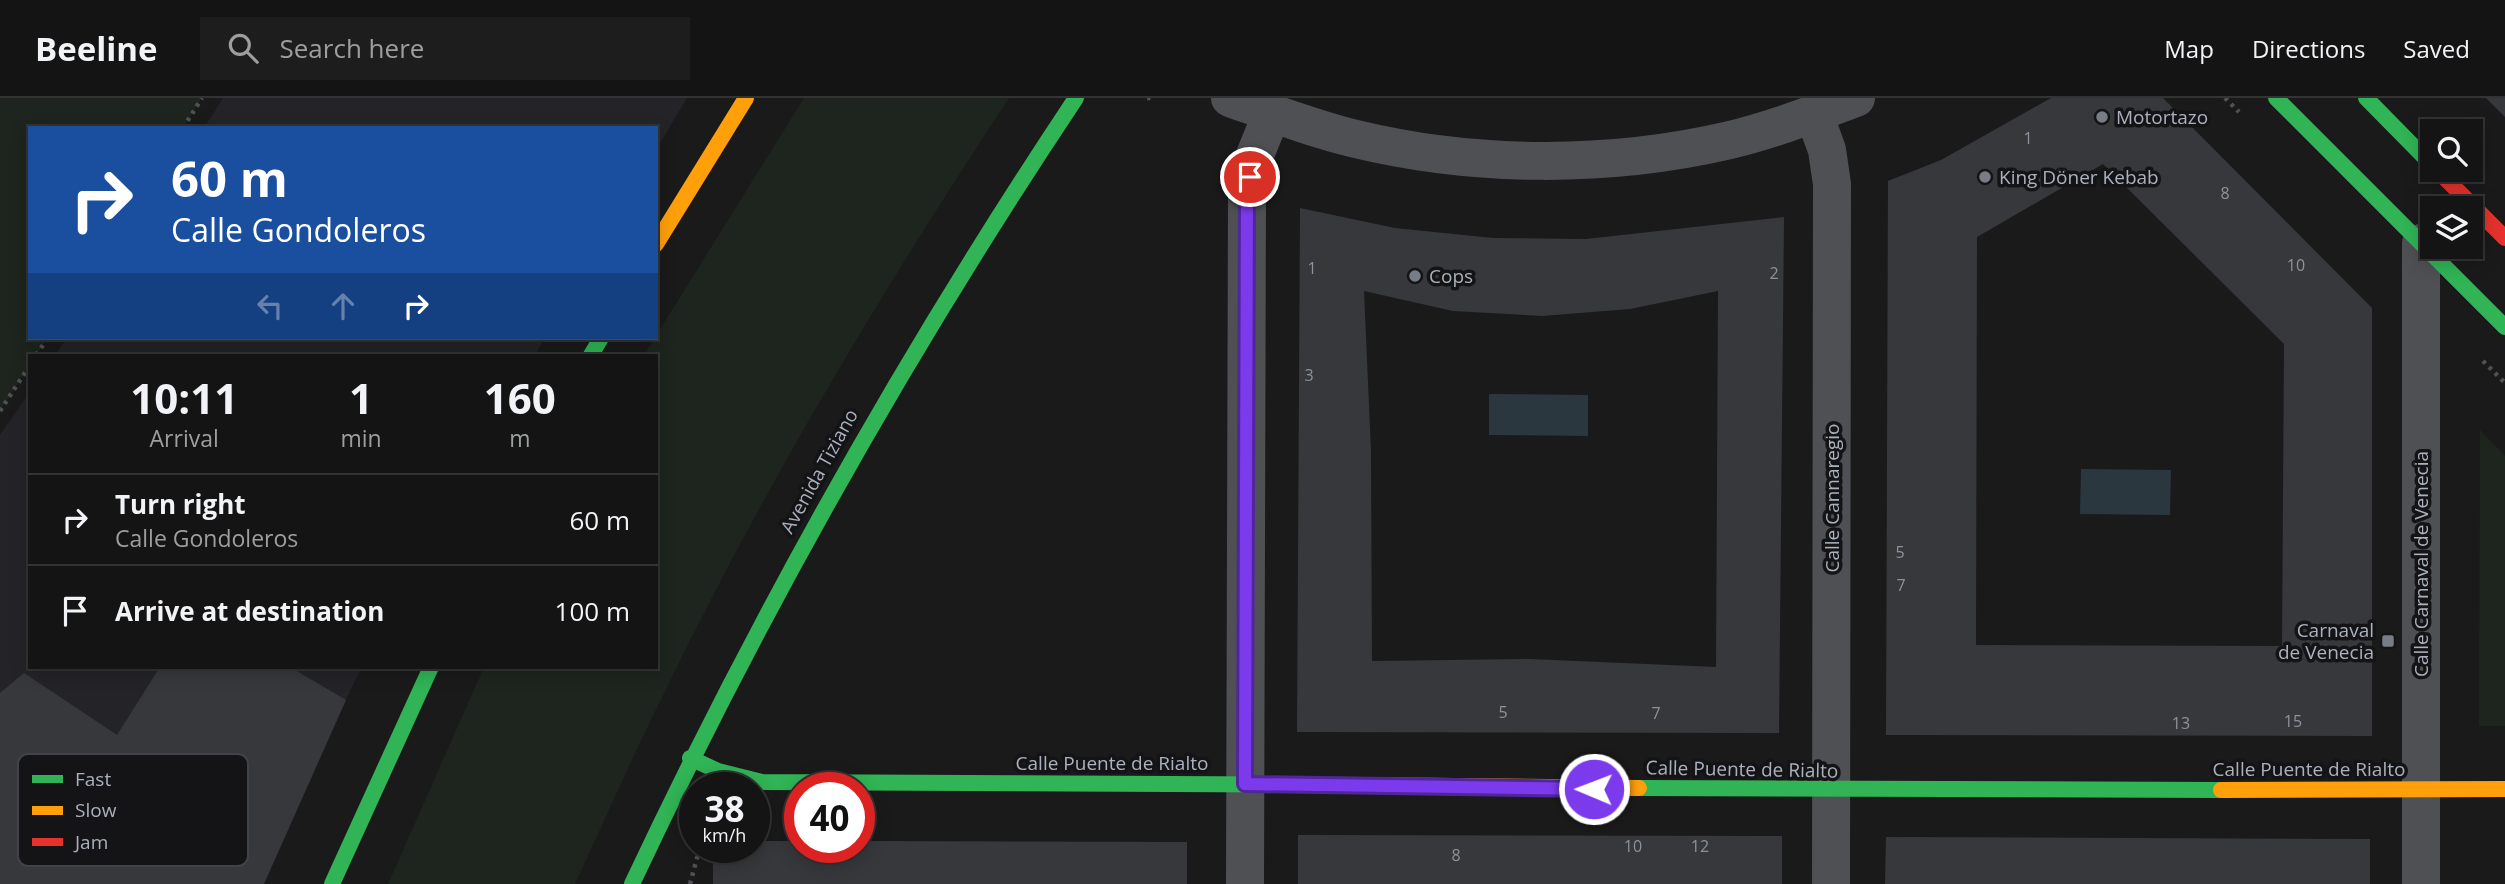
<!DOCTYPE html>
<html lang="en">
<head>
<meta charset="utf-8">
<style>
  body { margin:0; font-family:"Open Sans",sans-serif; background:#1d1d1d; color:#f1f3f6; height:100vh; display:flex; flex-direction:column; font-size:26px; white-space:nowrap }
  * { box-sizing:border-box; margin:0 }
  p { font-size:23px; color:#9d9ea0 }
  .icon { flex:none; width:38px; height:38px; fill:none; stroke:currentColor; stroke-width:2; stroke-linecap:round; stroke-linejoin:round }
  .map { position:relative; flex:1; overflow:hidden }
  .sheet { position:absolute; left:28px; top:256px; width:630px; height:315px; display:flex; flex-direction:column; background:#141414; border-radius:0px; box-shadow:0 4px 18px #0003,0 0 0 2px #333334 }
  .sheet>* { flex:none }
  .banner { position:absolute; left:28px; top:28px; width:630px; height:214px; border-radius:0px; box-shadow:0 4px 18px #0003,0 0 0 2px #333334; background:#1a4fa0; color:#fff; overflow:hidden }
  .tools { position:absolute; left:2420px; top:21px; display:grid; gap:14px }
  .tools a { display:grid; place-items:center; width:63px; height:63px; border-radius:0px; background:#141414; box-shadow:0 4px 18px #0003,0 0 0 2px #333334; font-size:35px }
  .speed { position:absolute; left:679px; top:674px; display:flex; gap:14px; font-size:35px; font-weight:700; text-align:center }
  .speed>* { display:grid; place-content:center; width:91px; height:91px; border-radius:50%; background:#141414; box-shadow:0 4px 18px #0003,0 0 0 2px #333334; line-height:1 }
  .speed small { font-size:18px; font-weight:400 }
  .speed .limit { border:10px solid #d22; background:#fff; color:#111 }
  .pin { position:absolute; display:grid; place-items:center; width:60px; height:60px; color:#fff; margin:-30px; border:4px solid #fff; border-radius:50%; box-shadow:0 2px 7px #0007 }
  .me { position:absolute; width:77px; margin:-38px; rotate:271deg; stroke-linejoin:round; filter:drop-shadow(0 0 5px #0008) }
  .turn { display:flex; align-items:center; gap:24px; height:147px; padding:0 28px; font-size:32px }
  .turn .icon { width:91px; height:91px; stroke-width:2.5 }
  .turn b { display:block; font-size:49px; line-height:60px }
  .lanes { display:flex; align-items:center; height:66px; padding:0 28px; background:#0003; justify-content:center; gap:35px; direction:ltr }
  .lanes .off { opacity:.35 }
  .eta { display:flex; justify-content:space-evenly; align-items:center; height:119px; text-align:center }
  .eta b { font-size:42px; font-weight:700; line-height:49px }
  ul { padding:0; list-style:none }
  li { display:flex; align-items:center; gap:21px; height:91px; padding:0 28px; border-top:2px solid #333334 }
  li div { flex:1 }
  li b { display:block; font-size:26px }
  li em { font-style:normal }
  header { display:flex; align-items:center; gap:42px; box-sizing:border-box; height:98px; padding:0 35px; background:#141414; border-bottom:2px solid #333334 }
  header strong { font-size:33px }
  nav { display:flex; gap:38px; margin-inline-start:auto; font-size:24px }
  .search { width:490px; height:63px; background:#1d1d1d; display:flex; align-items:center; gap:18px; box-sizing:border-box; padding:0 24px; border-radius:0px; color:#9d9ea0; font-size:26px }
  .map>svg:first-child { display:block }
  .built { fill:#242428 }
  .green { fill:#1d251e }
  .water { fill:#2b373e }
  .building { fill:#37383b; fill-rule:evenodd }
  .lines { fill:none; stroke-linecap:round; stroke-linejoin:round }
  .path { stroke:#505155; stroke-width:4.5; stroke-dasharray:3.5 5; stroke-linecap:butt }
  .street { stroke:#4e5054; stroke-width:38 }
  .fast { stroke:#30b455; stroke-width:16 }
  .slow { stroke:#ff9f0a; stroke-width:16 }
  .jam { stroke:#e5322d; stroke-width:16 }
  .route-casing { stroke:#51269a; stroke-width:18 }
  .route { stroke:#7c3aed; stroke-width:12 }
  .poi-dot { fill:#787c84; stroke:#141417; stroke-width:2.5 }
  .labels { text-anchor:middle; stroke-width:7; stroke-linejoin:round; paint-order:stroke }
  .number-label { font-size:16px; fill:#8d939c }
  .poi-label { font-size:19px; fill:#aab1bc; stroke:#141417; text-anchor:start }
  .street-label { font-size:19px; fill:#aab1bc; stroke:#141417 }
  .key { fill:#141417; stroke:#414349; stroke-width:2 }
  .key-label { font-size:19px; fill:#aab1bc }
</style>
</head>
<body>
<header>
<strong>Beeline</strong>
<div class="search"><svg class="icon" aria-label="search" viewBox="0 0 24 24"><circle cx="10" cy="10" r="6"/><path d="M15 15l6 6"/></svg>Search here</div>
<nav><a>Map</a><a>Directions</a><a>Saved</a></nav>
</header>
<div class="map">
<svg width="2505" height="786" viewBox="0 0 2505 786">
  <rect width="100%" height="100%" fill="#1a1a1b"/>
  <!-- built -->
  <path class="built" d="M223 0H687L656 52V30H204Z
    M67 240H545L535 257H55Z
    M30 294V569H362L328 638 0 786V337Z"/>
  <!-- green -->
  <path class="green" d="M0 0H202L183 30H30V240H48L36 257H30V267L0 313Z
    M804 0H1009C885 188 768 382 669 585 636 651 606 719 575 786H388L484 569H656V257H644Z
    M2480 332 2505 358V628H2479Z"/>
  <!-- water -->
  <path class="water" d="M1489 296 1588 297V338L1489 337Z
    M2081 371 2171 372 2170 417 2080 416Z"/>
  <!-- building -->
  <path class="building" d="M2051 0H2163L2372 210V638L1886 637 1888 83 1941 62ZM2103 66 2284 246 2282 548 1976 547 1977 139Z
    M2486 0H2505V19Z
    M1300 110 1395 130 1493 140 1586 141 1784 119 1779 635 1297 634ZM1364 193 1453 213 1542 218 1630 211 1718 193 1716 569 1530 561 1372 563 1371 353Z
    M160 569H290L346 602 264 786H0V595L24 575 117 637Z
    M1298 737 1782 738V786H1298Z
    M1886 739 2370 741V786H1885Z
    M754 743H800V749H859V743L1187 744V786H713V749H754Z"/>
  <g class="lines">
    <!-- path -->
    <path class="path" d="M1147 0H1155
      M2225 0 2239 14
      M183 30 202 0
      M36 257 48 240
      M2483 263 2505 285
      M0 313 30 267
      M690 786 700 749"/>
    <!-- street -->
    <path class="street" d="M1230 0C1272 15 1314 31 1356 41 1476 70 1610 70 1730 42 1773 32 1815 15 1856 0
      M1814 16 1827 52 1832 86 1831 786
      M1245 786 1247 97 1253 62 1272 15
      M2421 786V145"/>
    <!-- fast -->
    <path class="fast" d="M2276 0 2505 229
      M2366 0 2432 67
      M591 257 601 240
      M690 660 718 673 762 684 1359 687
      M1639 690 2221 692
      M332 786 431 569
      M632 786C761 512 908 252 1076 0"/>
    <!-- slow -->
    <path class="slow" d="M656 146 746 0
      M1359 687 1639 690
      M2221 692 2505 691"/>
    <!-- jam -->
    <path class="jam" d="M2437 72 2505 140"/>
  </g>
  <g class="lines">
    <defs>
      <path id="route" d="M1250 79 1247 97 1245 686 1594 691"/>
    </defs>
    <!-- route casing -->
    <use href="#route" class="route-casing"/>
    <!-- route -->
    <use href="#route" class="route"/>
  </g>
  <!-- markers -->
  <g class="poi-dot">
    <circle cx="2102" cy="19" r="7"/>
    <circle cx="1985" cy="79" r="7"/>
    <circle cx="1415" cy="178" r="7"/>
    <rect x="2381" y="536" width="14" height="14" rx="3.5"/>
  </g>
  <g class="labels">
    <!-- number labels -->
    <g class="number-label">
      <text x="2028" y="46">1</text>
      <text x="2225" y="101">8</text>
      <text x="2296" y="173">10</text>
      <text x="1312" y="176">1</text>
      <text x="1774" y="181">2</text>
      <text x="1309" y="283">3</text>
      <text x="1900" y="460">5</text>
      <text x="1901" y="493">7</text>
      <text x="1503" y="620">5</text>
      <text x="1656" y="621">7</text>
      <text x="2293" y="629">15</text>
      <text x="2181" y="631">13</text>
      <text x="1633" y="754">10</text>
      <text x="1700" y="754">12</text>
      <text x="1456" y="763">8</text>
    </g>
    <!-- poi labels -->
    <g class="poi-label">
      <text x="2116" y="26">Motortazo</text>
      <text x="1999" y="86">King Döner Kebab</text>
      <text x="1429" y="185">Cops</text>
      <text x="2374" y="539" text-anchor="end">Carnaval<tspan x="2374" dy="22">de Venecia</tspan></text>
    </g>
    <!-- street labels -->
    <g class="street-label">
      <text transform="translate(819 373) rotate(-61)" y="7">Avenida Tiziano</text>
      <text transform="translate(1832 400) rotate(-90)" y="7">Calle Cannaregio</text>
      <text transform="translate(2421 466) rotate(-90)" y="7">Calle Carnaval de Venecia</text>
      <text x="1112" y="672">Calle Puente de Rialto</text>
      <text transform="translate(1742 671) rotate(1)" y="7">Calle Puente de Rialto</text>
      <text x="2309" y="678">Calle Puente de Rialto</text>
    </g>
  </g>
  <!-- legend -->
  <rect x="18" y="656" width="230" height="112" rx="10" class="key"/>
  <rect x="32" y="677" width="31" height="8" fill="#30b455"/>
  <rect x="32" y="708" width="31" height="9" fill="#ff9f0a"/>
  <rect x="32" y="740" width="31" height="8" fill="#e5322d"/>
  <g class="key-label">
    <text x="75" y="688">Fast</text>
    <text x="75" y="719">Slow</text>
    <text x="75" y="751">Jam</text>
  </g>
</svg>
<div class="tools">
<a><svg class="icon" aria-label="search" viewBox="0 0 24 24"><circle cx="10" cy="10" r="6"/><path d="M15 15l6 6"/></svg></a>
<a><svg class="icon" aria-label="layers" viewBox="0 0 24 24"><path d="M12 4l9 5-9 5-9-5zM3 14l9 5 9-5"/></svg></a>
</div>
<div class="speed"><div>38<small>km/h</small></div><div class="limit">40</div></div>
<div class="pin" style="left:1250px;top:79px;background:#d93025"><svg class="icon" aria-label="arrive" viewBox="0 0 24 24"><path d="M6 21V4h12l-3 4 3 4H6"/></svg></div>
<svg class="me" style="left:1594px;top:691px" viewBox="-20 -20 40 40"><circle r="17" fill="#7c3aed" stroke="#fff" stroke-width="3"/><path d="M0-11L8 9 0 5-8 9z" fill="#fff"/></svg>
<div class="banner">
<div class="turn"><svg class="icon" aria-label="right" viewBox="0 0 24 24"><path d="M7 20v-9h11M14 6l5 5-5 5"/></svg><div><b>60 m</b>Calle Gondoleros</div></div>
<div class="lanes"><svg class="icon off" aria-label="left" viewBox="0 0 24 24"><path d="M17 20v-9H6M10 6l-5 5 5 5"/></svg><svg class="icon off" aria-label="ahead" viewBox="0 0 24 24"><path d="M12 20V5M6 11l6-6 6 6"/></svg><svg class="icon" aria-label="right" viewBox="0 0 24 24"><path d="M7 20v-9h11M14 6l5 5-5 5"/></svg></div>
</div>
<section class="sheet">
<div class="eta">
<div><b>10:11</b><p>Arrival</p></div>
<div><b>1</b><p>min</p></div>
<div><b>160</b><p>m</p></div>
</div>
<ul>
<li><svg class="icon" aria-label="right" viewBox="0 0 24 24"><path d="M7 20v-9h11M14 6l5 5-5 5"/></svg><div><b>Turn right</b><p>Calle Gondoleros</p></div><em>60 m</em></li>
<li><svg class="icon" aria-label="arrive" viewBox="0 0 24 24"><path d="M6 21V4h12l-3 4 3 4H6"/></svg><div><b>Arrive at destination</b></div><em>100 m</em></li>
</ul>
</section>
</div>
</body>
</html>
